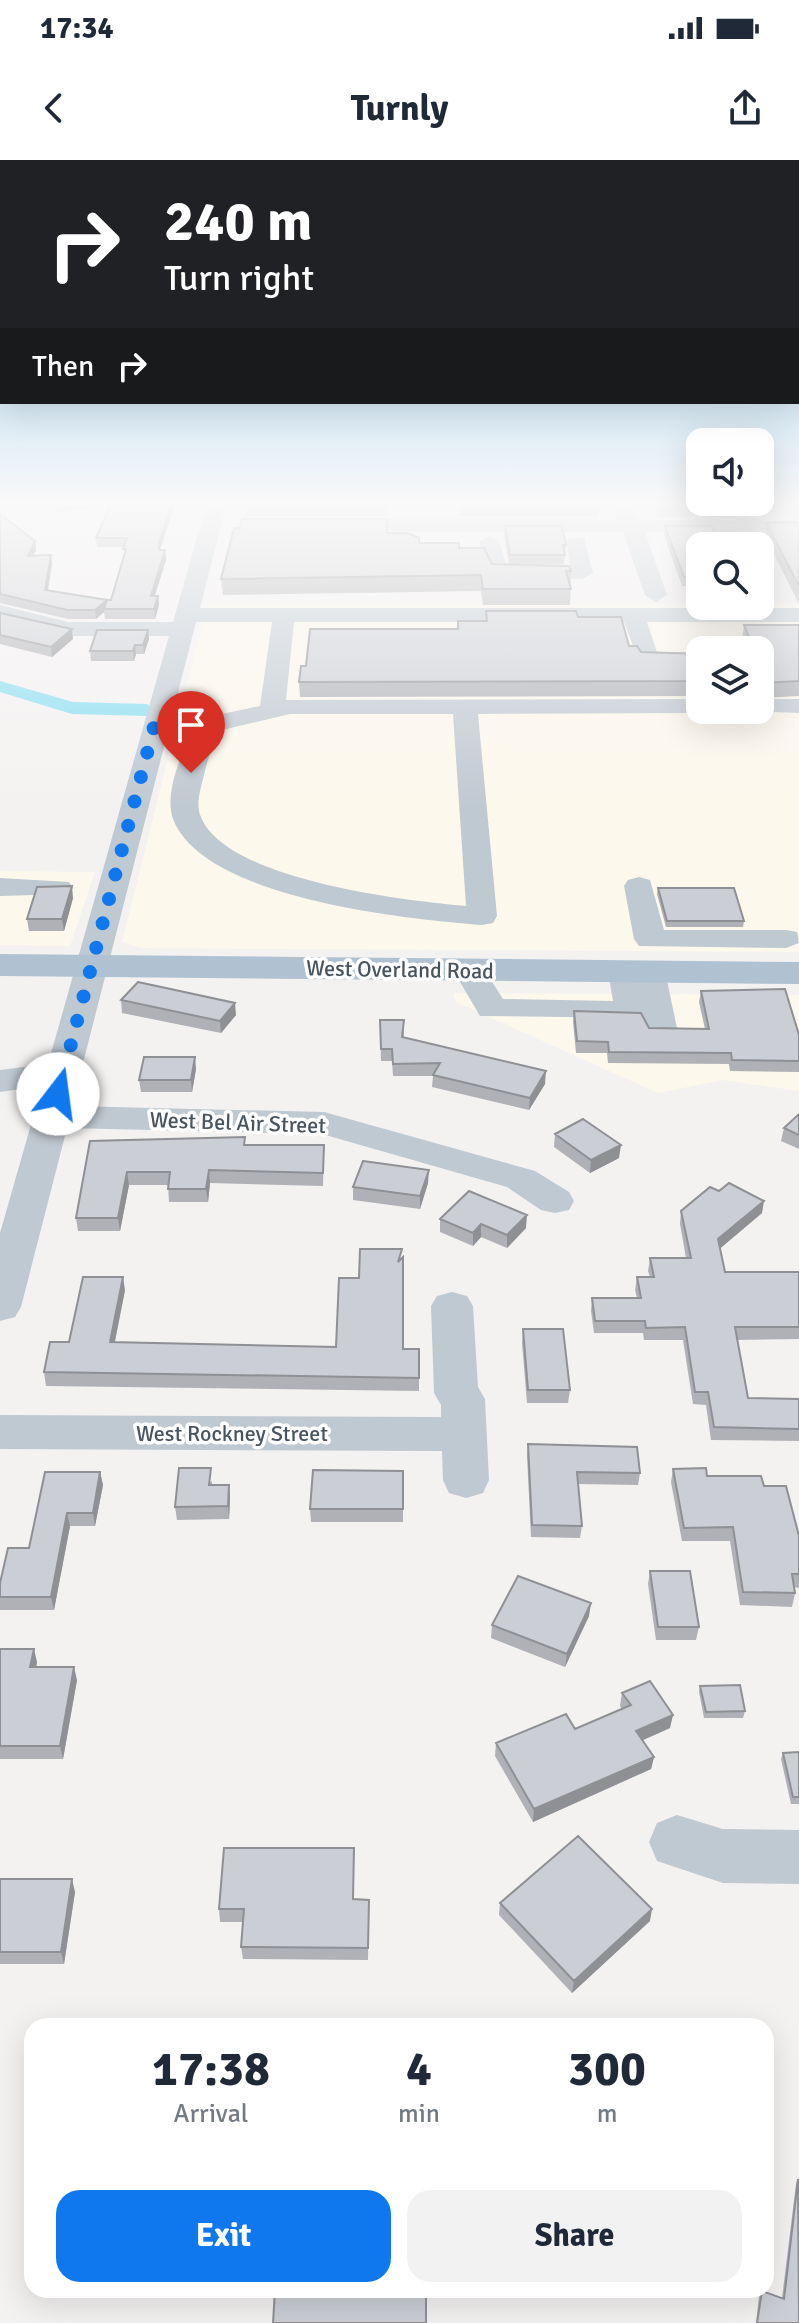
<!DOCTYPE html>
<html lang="en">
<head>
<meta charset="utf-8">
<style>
  body { margin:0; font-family:Signika,sans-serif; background:#f2f2f3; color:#1f2937; height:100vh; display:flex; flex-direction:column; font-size:30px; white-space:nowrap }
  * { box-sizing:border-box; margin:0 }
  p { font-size:26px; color:#747a83 }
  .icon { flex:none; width:44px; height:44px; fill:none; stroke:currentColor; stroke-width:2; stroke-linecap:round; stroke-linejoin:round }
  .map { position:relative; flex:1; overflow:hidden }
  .drawer { position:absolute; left:24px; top:1858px; width:750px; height:280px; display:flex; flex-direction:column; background:#fff; border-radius:24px; box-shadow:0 8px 32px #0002 }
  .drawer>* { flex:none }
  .guide { position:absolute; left:0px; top:0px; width:800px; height:244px; box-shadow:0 8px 32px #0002; background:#202124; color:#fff; overflow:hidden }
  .controls { position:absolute; left:686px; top:268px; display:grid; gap:16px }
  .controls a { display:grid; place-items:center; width:88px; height:88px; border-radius:16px; background:#fff; box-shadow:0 8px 32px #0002; font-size:40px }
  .pin { position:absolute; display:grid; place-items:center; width:68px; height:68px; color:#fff; margin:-82px -34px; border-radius:50% 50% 50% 0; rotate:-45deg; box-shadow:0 0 8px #0007 }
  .pin .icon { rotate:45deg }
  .me { position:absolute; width:88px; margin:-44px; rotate:15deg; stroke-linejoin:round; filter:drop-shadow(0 0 6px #0008) }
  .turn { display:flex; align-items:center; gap:28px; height:168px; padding:0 32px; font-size:36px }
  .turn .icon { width:104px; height:104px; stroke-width:2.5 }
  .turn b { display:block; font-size:56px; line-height:68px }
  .then { display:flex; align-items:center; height:76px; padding:0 32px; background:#0003; gap:16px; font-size:30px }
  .eta { display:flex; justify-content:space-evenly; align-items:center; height:136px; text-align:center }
  .eta b { font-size:48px; font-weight:700; line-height:56px }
  .button { display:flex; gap:16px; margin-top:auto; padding:16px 32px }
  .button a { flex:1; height:92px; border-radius:24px; background:#1078ef; color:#fff; font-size:32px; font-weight:700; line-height:92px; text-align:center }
  .button a+a { background:#f2f2f3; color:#1f2937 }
  .status { display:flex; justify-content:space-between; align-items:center; height:56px; padding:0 40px; background:#fff; direction:ltr }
  .status svg { height:22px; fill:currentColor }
  header { display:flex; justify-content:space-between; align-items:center; height:104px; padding:0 32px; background:#fff; font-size:36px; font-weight:700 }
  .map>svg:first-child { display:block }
  .commercial { fill:#fdf8ec; fill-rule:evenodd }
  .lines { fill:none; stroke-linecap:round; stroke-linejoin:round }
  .canal { fill:#8adff1; fill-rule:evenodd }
  .minor { fill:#bfc9d1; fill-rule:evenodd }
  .major { fill:#b0c2d1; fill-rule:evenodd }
  .wall { fill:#afb1b6 }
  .shaded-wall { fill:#8e9094 }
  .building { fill:#cbced4; stroke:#8e9094; stroke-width:2 }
  .route { stroke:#1078ef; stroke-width:14; stroke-dasharray:0 25.2 }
  .labels { text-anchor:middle; stroke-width:7; stroke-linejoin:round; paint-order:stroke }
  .street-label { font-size:22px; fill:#485560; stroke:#fff }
</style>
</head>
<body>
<div class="status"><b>17:34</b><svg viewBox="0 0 49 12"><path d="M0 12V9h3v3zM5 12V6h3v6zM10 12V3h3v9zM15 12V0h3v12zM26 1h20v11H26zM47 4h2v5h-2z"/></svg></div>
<header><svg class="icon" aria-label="back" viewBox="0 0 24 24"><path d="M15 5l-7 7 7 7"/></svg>Turnly<svg class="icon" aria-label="share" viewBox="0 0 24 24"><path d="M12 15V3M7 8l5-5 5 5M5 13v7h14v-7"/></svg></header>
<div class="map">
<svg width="799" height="2163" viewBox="0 0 799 2163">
  <rect width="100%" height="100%" fill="#f4f1f1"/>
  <!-- commercial -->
  <path class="commercial" d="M207 443 799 444V792L142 788 122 782ZM700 490H760V550H700Z
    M0 711 95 712 70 786 0 785Z
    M453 833 799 835V931L723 920 658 933 456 842Z"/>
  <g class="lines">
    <!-- canal -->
    <path class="canal" d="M0 521 73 542 147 544 156 550 147 556 72 554 0 532Z"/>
    <!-- minor -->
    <path class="minor" d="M206 346H226L200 448H799V462H647L657 492H700V506L640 504 624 462H294L286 540 700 539V550H710L700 553 478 554 497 756 493 763 482 765C407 759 204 739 173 659 164 634 181 591 195 571L178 568 174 563 187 555 213 556 260 546 272 462H196L72 946 324 952 535 1011 569 1032 574 1041 569 1050 555 1053 541 1050 507 1027 322 974 67 968 21 1147 15 1157 0 1161V1073L42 926 0 932V910L48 904 169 476H68L0 459V445L68 462H173ZM290 554H453L466 746C406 741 226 720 201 657 195 644 201 628 204 615 208 599 212 583 222 570Z
      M612 346H632L637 360 799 361V373L645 372 667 435 656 442 645 435 623 372 335 371 325 365 335 359 617 360Z
      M489 376 499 382 507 407H570L567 382 570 378H584L593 413 582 419 491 417 479 382Z
      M760 539H799V553L751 551 760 550Z
      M639 717 650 720 664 770H786L797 772 799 783 786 788 639 786 634 779 624 726 628 720Z
      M0 718 69 722 73 728 69 734 0 736Z
      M469 800 480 803 503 839 613 841 608 811 613 804C627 800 646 800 660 804L665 811 677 868 672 875 660 878 648 875 641 858 480 856 453 810 458 803Z
      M452 1132 467 1136 473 1146 478 1227 485 1239 489 1320 483 1333 466 1338 449 1333 443 1320 442 1291 0 1289V1255L441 1257V1245L434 1233 431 1146 437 1136Z
      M677 1655 723 1669 799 1670V1724L723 1723 657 1701 649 1682 657 1663Z"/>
    <!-- major -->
    <path class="major" d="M0 794 799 802V824L0 816Z"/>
  </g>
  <!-- wall -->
  <path class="wall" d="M57 346H174L160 390H165L166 400 154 436H158L159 445 155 459H105L104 452 96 459H68L0 443V354L35 381 36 390 33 396 52 404 48 430 111 440 124 396V387H97L96 378 109 346 57 352Z
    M246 346H388L387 356H247Z
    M458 346H600L598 356H459Z
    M653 346H767L768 347 767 356 657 357Z
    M799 362V444L765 376 766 363Z
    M505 366 566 385 564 404H509L504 375Z
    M665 366 700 386V426H682L664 375Z
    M387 373 419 383 459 388 492 404 571 411 570 445H483L481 431 223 435 221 419Z
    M486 451 578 457 641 492 700 494V536L300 537 299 522 306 506 458 469V461H486Z
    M0 453 73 479 52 497 0 484Z
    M744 465H799V536L760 538V490L719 489V486H745L742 479Z
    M148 470 149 479 144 494H136L134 501H91L90 491Z
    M658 728 744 761 743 767H666L657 734Z
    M73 738 64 771H29L27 759Z
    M701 831 799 875V912L730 911 729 904 608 903 607 893H576L573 862 574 851 649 868 705 869 699 842Z
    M121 840 236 855 221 873 122 853Z
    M380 860H404V878L545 924 529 950 432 927 433 916H393L392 901H381Z
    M196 909 192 932H141L139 920Z
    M799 954V989L781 981 784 968Z
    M555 974 619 998 590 1013 554 987Z
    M90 981 245 985H324L323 1026 210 1023 208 1042H169L168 1025H129L120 1071H78L76 1058Z
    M428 1023 420 1049 353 1040V1027Z
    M681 1051 762 1053 720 1088 725 1112H799V1179L737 1180 748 1238 799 1239V1281L711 1280 706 1245 693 1244 683 1180H644L643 1173H594L591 1151 592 1138H637L635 1130 637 1117H650L648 1111 650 1098H686L680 1064Z
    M440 1059 526 1068 507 1088 481 1077 473 1086 440 1072Z
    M402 1098 403 1189H419V1231L46 1226 44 1212 69 1182 125 1130 115 1182 336 1187 359 1118Z
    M523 1169 570 1230 568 1243H527L522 1183Z
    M528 1284 640 1313 638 1325 578 1324 582 1366 580 1378 531 1377 527 1296Z
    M673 1309 764 1326 799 1376V1428L794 1427 795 1433 792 1447 740 1445 730 1381H682L671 1322Z
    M403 1311V1362H311L310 1349Z
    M100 1312 103 1325 95 1366H70L54 1450H0V1423L29 1388Z
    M212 1321V1325H229L230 1338 229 1359 177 1360 175 1347Z
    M650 1411 699 1467 696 1480H656L648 1424Z
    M589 1456 565 1507 491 1478 492 1465Z
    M0 1489 37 1502 36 1507 77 1520 63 1599H0Z
    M700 1526 745 1551 743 1558H704L699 1532Z
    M622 1533 670 1568 643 1580 654 1597 651 1609 533 1662 495 1596 496 1583 575 1569 622 1549 620 1546Z
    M799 1592V1644H791L781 1599 783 1593Z
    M354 1688V1739L369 1740 368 1800 243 1799 241 1787 243 1762H220L219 1749Z
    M0 1719 75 1732 64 1804H0Z
    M500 1743 650 1761 572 1833 499 1755Z
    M798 2019 799 2163H756L759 2136 762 2131 782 2138 796 2024Z"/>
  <!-- shaded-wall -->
  <path class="shaded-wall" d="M57 346H111L57 352Z
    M171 346H174L159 392V383Z
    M35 381 36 390 29 405 28 396Z
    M165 390 166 400 152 445 151 436Z
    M51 395 52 404 46 439 45 430Z
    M158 436 159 445 155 459 154 449Z
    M107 440 104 452 96 459 95 450Z
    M72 469 73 479 52 497 51 487Z
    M148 470 149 479 144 494 143 485Z
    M135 485 136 494 134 501 133 491Z
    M72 726 73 738 64 771 62 759Z
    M235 843 236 855 221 873 220 861Z
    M195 897 196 909 192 932 191 920Z
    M546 911 545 924 529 950 530 938Z
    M621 985 619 998 590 1013 591 1000Z
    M209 1010 210 1023 208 1042 206 1029Z
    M429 1010 428 1023 420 1049V1036Z
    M127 1012 129 1025 120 1071 118 1058Z
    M764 1041 762 1053 716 1092 718 1079Z
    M527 1055 526 1068 507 1088V1075Z
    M481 1064V1077L473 1086V1073Z
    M123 1117 125 1130 112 1195 110 1182Z
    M100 1312 103 1325 95 1366 93 1353Z
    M229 1325 230 1338 229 1359 228 1346Z
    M67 1353 70 1366 54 1450 51 1437Z
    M591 1443 589 1456 565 1507 567 1494Z
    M34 1489 37 1502 34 1520 30 1507Z
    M74 1507 77 1520 63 1599 60 1586Z
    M673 1555 670 1568 634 1584 636 1571Z
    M654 1597 651 1609 533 1662 534 1649Z
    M72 1719 75 1732 64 1804 61 1792Z
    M652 1749 650 1761 572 1833 574 1821Z"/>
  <!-- building -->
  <path class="building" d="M110 346H171L159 383V390H165L151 436H158L154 449H104L107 440H111L126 389H123L127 378H96Z
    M657 346H767L768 347 658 348Z
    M0 354 35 381 28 396 51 395 45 430 107 440 95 450H67L0 434Z
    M242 359H387V373H408L419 378V383H459V388H484L492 404 569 406 571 411H566L571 429H483L481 415 221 419 234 368H240Z
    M799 362V426L766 363Z
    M505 366H562L566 385H563L565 395H510Z
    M665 366H712L720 386H700V417H684Z
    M486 451H576L578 457H621L629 486H637L641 492 700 494V521L299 522 301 506H306L310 469H458V461H487Z
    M0 453 72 469 51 487 0 475Z
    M744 465H799V521L760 523V490H704L705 489H720L719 486H753Z
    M97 470H148L143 485H135L133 491H90Z
    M72 726 62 759H27L37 727Z
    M658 728H734L744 761H667Z
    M138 822 235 843 220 861 121 840Z
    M785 829 799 875V901L732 900 731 893 609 892 608 882 577 881 574 851 641 853 649 868 709 869 701 831Z
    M380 860H404L402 877 546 911 530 938 433 915 440 903 393 904 392 889H381Z
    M144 897H195L191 920H139Z
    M799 954V975L784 968Z
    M583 959 621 985 591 1000 555 974Z
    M245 977 244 985H324L323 1013 209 1010 206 1029H168L170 1012H127L118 1058H76L90 981Z
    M363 1001 429 1010 420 1036 353 1027Z
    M729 1023 764 1041 718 1079 725 1112H799V1167H735L748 1238 799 1239V1269L714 1267 708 1232H695L685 1167 646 1168 645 1161H595L592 1138H641L637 1117H654L650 1098H691L681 1051 710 1027 719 1031Z
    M469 1031 527 1055 507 1075 481 1064 473 1073 440 1059Z
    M360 1089H402L398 1102 403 1097V1189H419V1218L44 1212 50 1182H69L83 1117H123L110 1182 336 1187 339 1118H359Z
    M523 1169H563L570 1230H528Z
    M528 1284 637 1287 640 1313 577 1312 582 1366 532 1365Z
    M179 1308H211L209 1325H229L228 1346 175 1347Z
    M706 1308 707 1316H761L764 1326H786L799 1376V1414H792L795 1433 743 1432 733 1367 684 1368 673 1309Z
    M313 1310 403 1311V1349H310Z
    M45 1312H100L93 1353H67L51 1437H0V1423L8 1388H29Z
    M650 1411H690L699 1467H658Z
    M518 1416 591 1443 567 1494 492 1465Z
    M0 1489H34L30 1507H74L60 1586H0Z
    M650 1521 673 1555 636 1571 654 1597 534 1649 496 1583 566 1554 575 1569 631 1545 622 1533Z
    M740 1525 745 1551 706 1552 700 1526Z
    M799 1592V1637H793L783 1593Z
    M578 1676 652 1749 574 1821 500 1743Z
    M224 1688H354L353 1739 369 1740 368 1788 241 1787 244 1749H219Z
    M0 1719H72L61 1792H0Z
    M798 2019 799 2163H757L762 2131 784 2139Z
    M275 2130H426V2163H273Z"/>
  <!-- sky -->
  <linearGradient id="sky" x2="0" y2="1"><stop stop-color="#82c5ec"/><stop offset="0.53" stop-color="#faf9f9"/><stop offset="1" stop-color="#faf9f9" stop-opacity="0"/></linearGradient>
  <rect width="799" height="649" fill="url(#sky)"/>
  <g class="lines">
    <!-- route -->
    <path class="route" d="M58 934 155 563 213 564 198 583 191 613"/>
  </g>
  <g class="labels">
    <!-- street labels -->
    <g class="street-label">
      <text transform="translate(400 809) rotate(1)" y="8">West Overland Road</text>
      <text transform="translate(238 962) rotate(2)" y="8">West Bel Air Street</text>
      <text x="232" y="1281">West Rockney Street</text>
    </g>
  </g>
</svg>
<div class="controls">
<a><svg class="icon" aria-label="sound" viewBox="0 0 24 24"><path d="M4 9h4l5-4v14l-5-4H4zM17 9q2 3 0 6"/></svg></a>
<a><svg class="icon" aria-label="search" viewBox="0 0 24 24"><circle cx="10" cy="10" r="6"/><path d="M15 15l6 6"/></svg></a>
<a><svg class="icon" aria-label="layers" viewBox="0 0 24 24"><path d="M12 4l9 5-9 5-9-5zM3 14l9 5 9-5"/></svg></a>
</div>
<div class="pin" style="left:191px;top:613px;background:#d93025"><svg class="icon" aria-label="arrive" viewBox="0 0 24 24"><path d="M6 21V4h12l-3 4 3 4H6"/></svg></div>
<svg class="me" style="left:58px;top:934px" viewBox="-20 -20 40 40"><circle r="19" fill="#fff"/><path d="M0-13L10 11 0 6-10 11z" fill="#1078ef"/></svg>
<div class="guide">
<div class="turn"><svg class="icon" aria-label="right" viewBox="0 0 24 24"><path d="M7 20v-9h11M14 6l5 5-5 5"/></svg><div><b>240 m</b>Turn right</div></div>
<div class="then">Then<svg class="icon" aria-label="right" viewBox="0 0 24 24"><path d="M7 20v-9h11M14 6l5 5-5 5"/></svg></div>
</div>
<section class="drawer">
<div class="eta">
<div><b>17:38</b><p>Arrival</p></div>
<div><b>4</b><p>min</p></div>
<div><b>300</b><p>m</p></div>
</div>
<div class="button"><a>Exit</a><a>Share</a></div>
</section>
</div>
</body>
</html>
